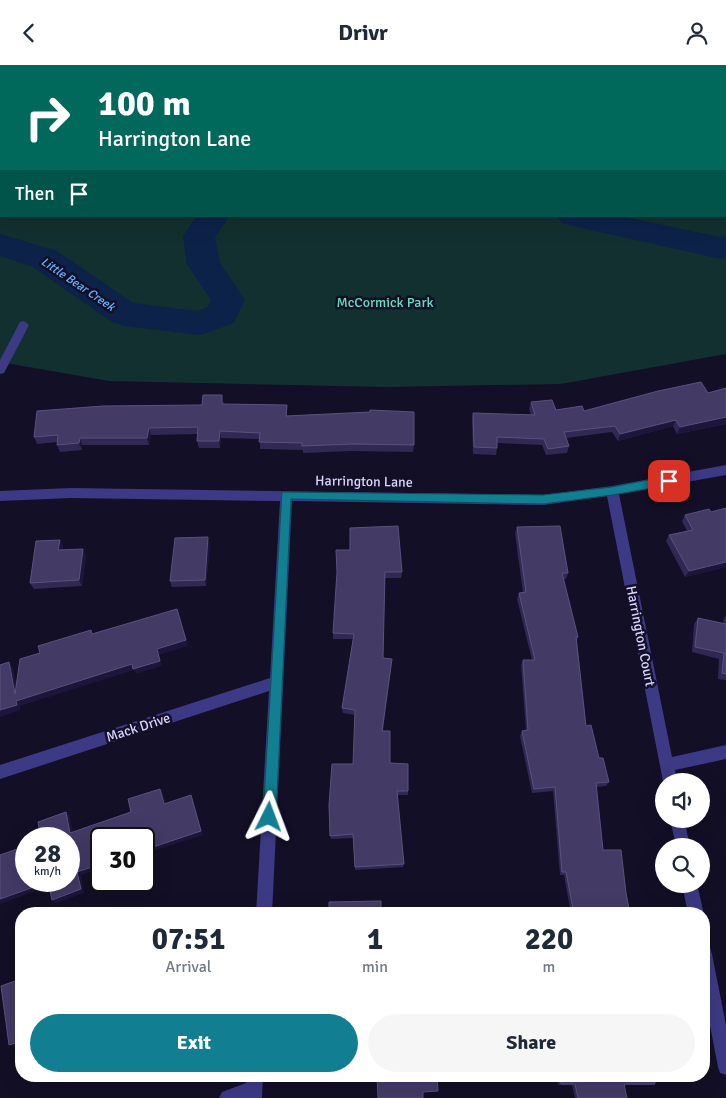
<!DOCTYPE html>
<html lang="en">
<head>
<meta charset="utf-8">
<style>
  body { margin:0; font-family:Signika,sans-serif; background:#f6f6f7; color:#1f2937; height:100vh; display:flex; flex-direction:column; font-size:19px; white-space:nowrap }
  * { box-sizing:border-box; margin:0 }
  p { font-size:16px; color:#747a83 }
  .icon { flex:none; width:28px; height:28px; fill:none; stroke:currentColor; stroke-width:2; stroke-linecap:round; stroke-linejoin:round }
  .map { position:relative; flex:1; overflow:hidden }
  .panel { position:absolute; left:15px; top:842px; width:695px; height:175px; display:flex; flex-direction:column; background:#fff; border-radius:20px; box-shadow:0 5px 20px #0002 }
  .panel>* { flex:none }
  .top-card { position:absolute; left:0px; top:0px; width:726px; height:152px; box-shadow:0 5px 20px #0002; background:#00695c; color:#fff; overflow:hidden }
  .fabs { position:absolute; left:655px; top:708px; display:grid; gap:10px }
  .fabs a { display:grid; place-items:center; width:55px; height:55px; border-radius:50%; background:#fff; box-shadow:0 5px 20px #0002; font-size:25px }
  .speed { position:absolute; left:15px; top:762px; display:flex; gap:10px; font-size:25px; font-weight:700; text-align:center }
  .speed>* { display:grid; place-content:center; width:65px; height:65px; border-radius:50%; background:#fff; box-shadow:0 5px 20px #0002; line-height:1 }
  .speed small { font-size:12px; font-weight:400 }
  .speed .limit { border:2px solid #111; border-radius:8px; background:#fff; color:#111 }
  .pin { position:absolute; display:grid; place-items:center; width:42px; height:42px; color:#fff; margin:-21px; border-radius:10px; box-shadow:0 2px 8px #0006 }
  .me { position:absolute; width:55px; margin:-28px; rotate:3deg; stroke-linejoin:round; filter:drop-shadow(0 0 4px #0008) }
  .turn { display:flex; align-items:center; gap:18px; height:105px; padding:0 15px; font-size:22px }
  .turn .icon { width:65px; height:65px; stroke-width:2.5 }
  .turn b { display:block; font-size:35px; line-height:42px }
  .then { display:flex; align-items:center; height:48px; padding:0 15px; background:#0003; gap:10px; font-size:19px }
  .eta { display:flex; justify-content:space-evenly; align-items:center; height:85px; text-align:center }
  .eta b { font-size:30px; font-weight:800; line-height:35px }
  .action { display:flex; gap:10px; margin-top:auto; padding:10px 15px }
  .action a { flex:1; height:58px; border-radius:30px; background:#117e91; color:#fff; font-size:20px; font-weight:800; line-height:58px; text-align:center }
  .action a+a { background:#f6f6f7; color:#1f2937 }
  header { display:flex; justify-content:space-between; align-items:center; height:65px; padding:0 15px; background:#fff; font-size:22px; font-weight:800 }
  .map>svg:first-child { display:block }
  .green { fill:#12302f; fill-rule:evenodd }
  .water { fill:#0c2248 }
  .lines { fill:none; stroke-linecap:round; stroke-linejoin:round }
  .river { fill:#0c2248; fill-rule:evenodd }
  .service { fill:#3d3a85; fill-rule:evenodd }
  .minor { fill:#3d3a85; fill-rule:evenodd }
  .wall { fill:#312854 }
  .shaded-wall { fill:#1d163a }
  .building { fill:#433a66; stroke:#5a527e }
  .route { fill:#117e91; stroke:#0b525e }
  .labels { text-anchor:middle; stroke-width:5; stroke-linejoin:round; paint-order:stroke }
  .far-water-label { font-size:12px; font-style:italic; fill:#62b6ff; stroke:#130f26 }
  .park-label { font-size:14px; fill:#5fe0c0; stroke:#130f26 }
  .street-label { font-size:14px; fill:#d9d4ff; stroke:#130f26 }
</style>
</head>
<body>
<header><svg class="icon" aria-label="back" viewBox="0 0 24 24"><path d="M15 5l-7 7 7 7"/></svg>Drivr<svg class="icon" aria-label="person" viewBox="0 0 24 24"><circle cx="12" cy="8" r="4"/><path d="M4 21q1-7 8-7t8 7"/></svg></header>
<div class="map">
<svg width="726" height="1033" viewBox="0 0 726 1033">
  <rect width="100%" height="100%" fill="#130f26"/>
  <!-- green -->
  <path class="green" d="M0 0H726V289L561 319 385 322 109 316 0 297ZM1 1H725V151H1Z"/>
  <!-- water -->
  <path class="water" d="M0 0H314L316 1H1V88Z
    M476 0H726V37L725 1H475Z"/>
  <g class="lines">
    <!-- river -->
    <path class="river" d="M197 151H230L215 172 220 198 245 235 234 258 200 270 124 261 112 257 33 202 0 191V169L57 186 133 238 198 246 208 242 211 235 187 199 183 171Z
      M557 151H621L720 172 726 170V192L721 194 573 161 562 158Z"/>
    <!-- service -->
    <path class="service" d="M24 256 29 260 4 308 0 309V295L20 257Z"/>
    <!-- minor -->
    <path class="minor" d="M726 400V410L619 429 672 692 726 680V694L675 705 677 716H664V718L663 716 607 431 543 440 292 436 272 849H256L269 626 0 714V700L270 613 280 436 71 433 0 436V426L71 423 543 430 612 421Z
      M670 754H684L690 781H676Z
      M682 819H697L704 849H688Z
      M704 881 710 883 712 889 726 960V1010L720 1008 718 1002 704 929Z
      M247 1011H263L262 1033H219L222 1027 246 1018Z"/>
  </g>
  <!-- wall -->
  <path class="wall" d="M726 323V359L677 369 673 361 618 376 612 367 566 373 569 381 567 388 546 390 542 380 497 378V383L496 390 473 389 472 355 473 348 531 350 529 344 531 337 556 345 584 346 708 328Z
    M224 337 223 339 287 340V351L414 380 413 387 352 386 303 388V385L260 384V374L221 373 220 383H199L197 376 198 369 151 370 149 380H82V385L60 387 57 380V377L37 379 34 372 202 340Z
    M726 443V502L685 512 666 476 669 470 687 466 682 456 685 450 711 447Z
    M517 462 568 508 566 514H563L578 572 577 576 586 661 599 693 609 717 606 721 596 722 603 785 626 828 630 849H571L564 810H560L553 726 532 728 520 671 522 666H526L521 600 523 595H532L517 534 519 528H523L515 468Z
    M60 475 63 481 62 485 83 484 86 490 82 521 34 524 30 518Z
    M210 479 206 521 172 522 170 516Z
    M350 485 402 507 401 513H385L383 593 391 600 383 666 390 698 408 726V730H397L404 799 403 802 355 805 353 773 331 774 329 740 353 699 355 650 343 648 342 643 353 574H333V568Z
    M726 550V615L718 614 719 594 692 587 694 559 698 553 723 559 724 553Z
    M557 1011H654L655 1019 651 1020H624L627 1033H575L572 1020H558Z"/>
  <!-- shaded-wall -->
  <path class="shaded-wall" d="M726 352V359L677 369 680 362Z
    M676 355 673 361 618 376 620 369Z
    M149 363 151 370 149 380 147 373Z
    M220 366 221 373 220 383 219 376Z
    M80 373 82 380V385L79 378Z
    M208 472 210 479 206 521 205 515Z
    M60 475 63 481 62 491 58 485Z
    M83 484 86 490 82 521 79 515Z
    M726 497V502L685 512 689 506Z
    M179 549 188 581 159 590 162 601 136 609 134 605 20 641 21 645 0 652V645L16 636 157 584Z
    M9 597 13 603 19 634 15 629Z
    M160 724 163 728 167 743 164 739Z
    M191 730 193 734 203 770 144 789V785Z
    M66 747 70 751 74 772 70 768Z
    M101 799V803L81 810 84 828 56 838 52 835 77 807Z
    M48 817 52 820 0 839V834Z
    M21 976V979L14 982 9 980Z"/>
  <!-- building -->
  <path class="building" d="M701 317 708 328 726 323V352L680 362 676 355 620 369 615 361 564 367 569 381 548 384 544 374 497 372V383L474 382 473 348 535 350 531 337 552 335 556 345 582 341 584 346 658 326Z
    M203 330H222V339L287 340 286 351 370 347V345L414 347V380L352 379 302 381V378L259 377 260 368 220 366 219 376H197L198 362 149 363 147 373H80L79 378 57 380 58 370 34 372 37 346 103 341 202 340Z
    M726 443V497L689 506 669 470 693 465 685 450 709 444 711 447Z
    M398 461 402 507H385L383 593 392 594 382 666H390V698L408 699V726H397L404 799 355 802 353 769 330 771 329 740 332 699H353L355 645 342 643 354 569 333 568 337 507 336 485H350V463Z
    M560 461 568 508H562L578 572H576L586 661 591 660 599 693H603L609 717 596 718 603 785H621L626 828 630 849H574L566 807H562L555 722 534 724 522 666 528 665 523 595H535L519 528 526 527 517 462Z
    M208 472 205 515 170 516 175 473Z
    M60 475 58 485 83 484 79 515 30 518 36 476Z
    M177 544 186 575 157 584 160 596 133 604 132 599 16 636 17 640 0 645V600L9 597 15 629 20 594 40 588 38 581 91 565 92 569Z
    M698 553 726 559V609L722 608 724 588 695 582Z
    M160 724 164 739 191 730 201 766 144 785V774H101V799L77 807 81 824 52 835 48 817 0 834V790L26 781V816H69V774H41L38 757 66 747 70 768 131 747 128 734Z
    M381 836V849H329V837Z
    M21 914V976L9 980 1 921Z
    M377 1011H437L438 1026 423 1027V1033H378Z
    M560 1011H654L655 1019H624L627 1033H578L575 1019H561Z"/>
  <!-- route -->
  <path class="route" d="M669 411 674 416 669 420 612 430 543 439 291 434 276 752 274 757 269 759 265 757 263 752 282 427 543 430 612 422Z"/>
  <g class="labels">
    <!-- far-water labels -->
    <g class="far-water-label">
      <text transform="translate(78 219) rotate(34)" y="4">Little Bear Creek</text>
    </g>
    <!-- park labels -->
    <g class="park-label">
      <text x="385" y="242">McCormick Park</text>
    </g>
    <!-- street labels -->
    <g class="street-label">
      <text transform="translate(364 416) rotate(1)" y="5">Harrington Lane</text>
      <text transform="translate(641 571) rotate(79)" y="5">Harrington Court</text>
      <text transform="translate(138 662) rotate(-18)" y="5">Mack Drive</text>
    </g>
  </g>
</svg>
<div class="fabs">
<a><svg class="icon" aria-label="sound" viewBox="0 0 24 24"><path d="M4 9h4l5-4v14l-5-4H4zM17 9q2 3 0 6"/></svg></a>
<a><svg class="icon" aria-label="search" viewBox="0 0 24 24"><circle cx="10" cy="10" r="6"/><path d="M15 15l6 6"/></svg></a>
</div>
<div class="speed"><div>28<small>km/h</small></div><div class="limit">30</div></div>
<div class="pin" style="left:669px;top:416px;background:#d93025"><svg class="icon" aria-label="arrive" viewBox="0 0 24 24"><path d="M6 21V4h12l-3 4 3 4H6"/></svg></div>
<svg class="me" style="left:269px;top:752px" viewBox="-20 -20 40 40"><path d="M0-17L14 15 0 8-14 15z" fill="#117e91" stroke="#fff" stroke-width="4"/></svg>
<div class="top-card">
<div class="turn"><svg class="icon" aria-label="right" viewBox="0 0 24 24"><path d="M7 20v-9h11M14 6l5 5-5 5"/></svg><div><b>100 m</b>Harrington Lane</div></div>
<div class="then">Then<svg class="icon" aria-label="arrive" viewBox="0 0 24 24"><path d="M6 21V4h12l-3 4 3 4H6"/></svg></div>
</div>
<section class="panel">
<div class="eta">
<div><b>07:51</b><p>Arrival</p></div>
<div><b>1</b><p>min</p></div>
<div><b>220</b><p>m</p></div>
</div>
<div class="action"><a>Exit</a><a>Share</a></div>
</section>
</div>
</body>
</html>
